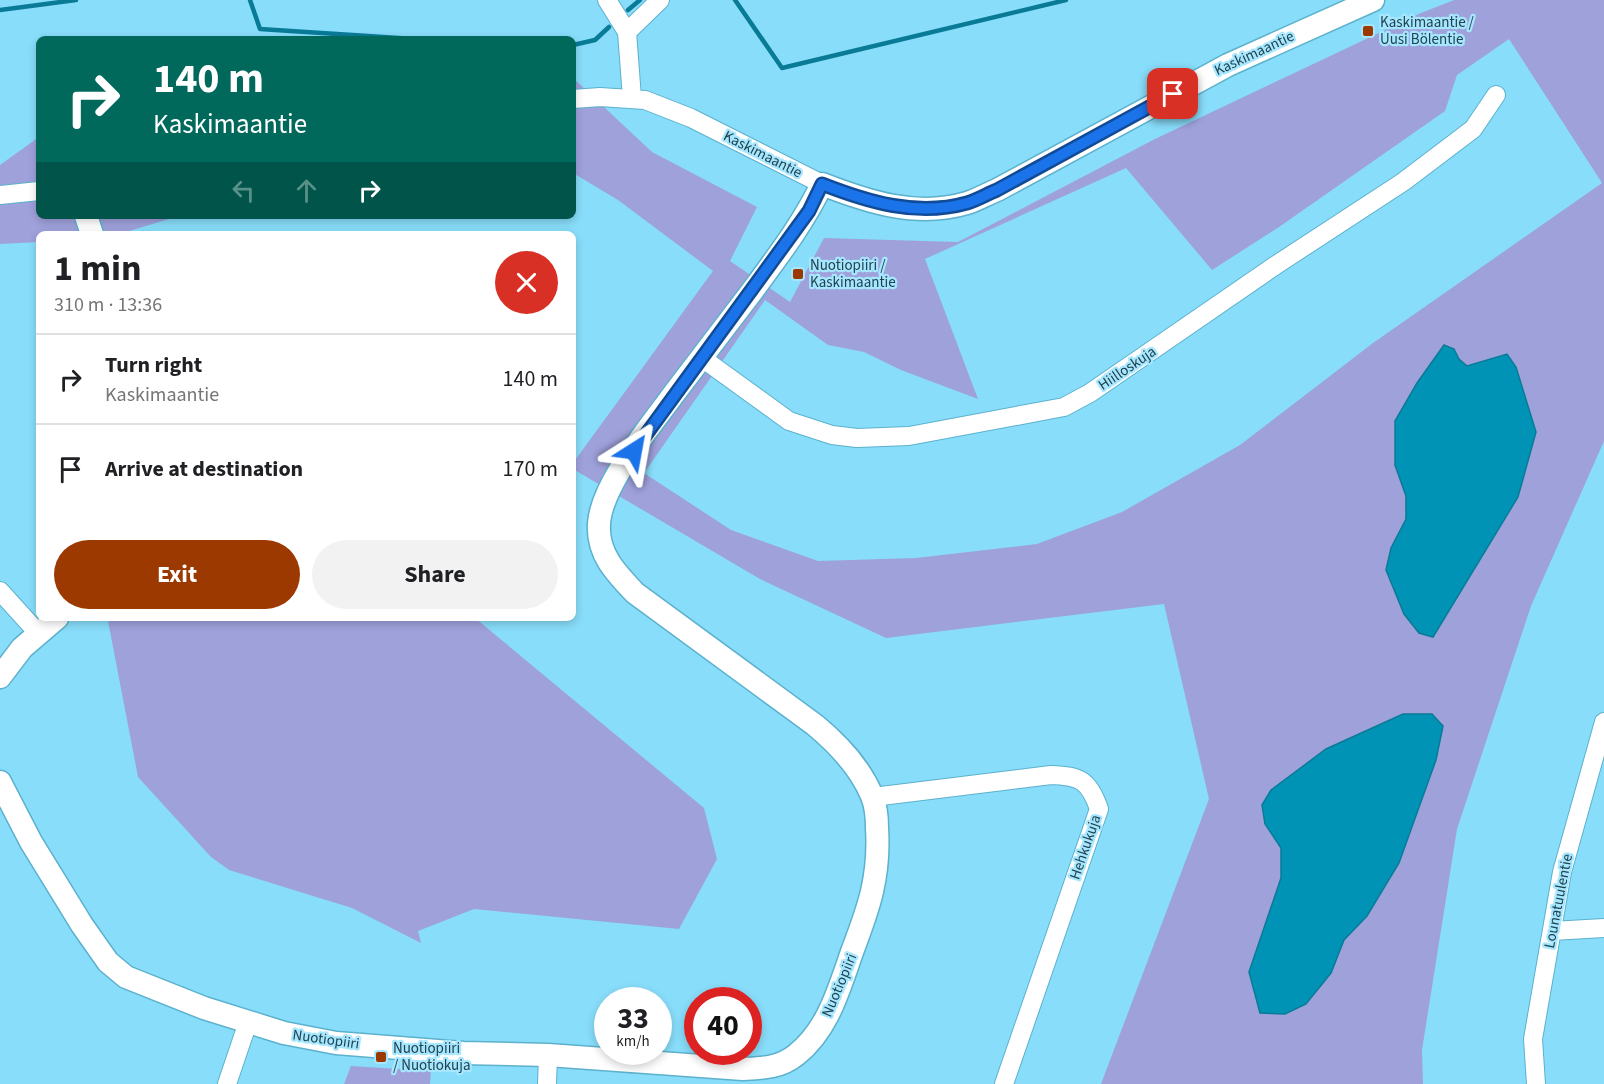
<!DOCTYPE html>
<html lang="en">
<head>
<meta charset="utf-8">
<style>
  body { margin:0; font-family:"Source Sans 3",sans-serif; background:#f2f2f2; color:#202124; height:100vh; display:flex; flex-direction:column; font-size:22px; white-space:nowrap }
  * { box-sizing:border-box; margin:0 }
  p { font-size:20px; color:#757577 }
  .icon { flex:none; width:33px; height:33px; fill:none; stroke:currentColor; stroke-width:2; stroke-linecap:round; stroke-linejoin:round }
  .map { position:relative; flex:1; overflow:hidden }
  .drawer { position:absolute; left:36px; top:231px; width:540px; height:390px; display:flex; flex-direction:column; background:#fff; border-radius:9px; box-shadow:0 3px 9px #0003 }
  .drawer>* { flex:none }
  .top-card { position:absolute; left:36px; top:36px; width:540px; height:183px; border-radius:9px; box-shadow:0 3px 9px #0003; background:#00695c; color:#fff; overflow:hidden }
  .speed { position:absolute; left:594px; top:987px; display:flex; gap:12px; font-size:30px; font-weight:700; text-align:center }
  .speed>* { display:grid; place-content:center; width:78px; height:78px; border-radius:50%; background:#fff; box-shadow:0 3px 9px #0003; line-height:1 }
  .speed small { font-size:15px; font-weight:400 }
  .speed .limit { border:9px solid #d22; background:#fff; color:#111 }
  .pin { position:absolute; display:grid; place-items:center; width:51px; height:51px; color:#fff; margin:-26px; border-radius:12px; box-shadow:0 3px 9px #0006 }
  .me { position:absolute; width:66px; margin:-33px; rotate:34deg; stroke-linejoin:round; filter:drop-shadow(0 0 4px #0008) }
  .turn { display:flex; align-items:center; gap:21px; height:126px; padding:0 18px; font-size:27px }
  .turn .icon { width:78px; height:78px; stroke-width:2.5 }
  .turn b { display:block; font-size:42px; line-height:51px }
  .lanes { display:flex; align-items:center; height:57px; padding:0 18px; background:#0003; justify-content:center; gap:30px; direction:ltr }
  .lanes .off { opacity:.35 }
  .round { display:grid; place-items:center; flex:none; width:63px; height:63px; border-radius:32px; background:#f2f2f2 }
  .summary { display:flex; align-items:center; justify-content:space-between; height:102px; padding:0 18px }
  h1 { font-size:36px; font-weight:700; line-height:45px }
  .button { display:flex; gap:12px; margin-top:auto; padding:12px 18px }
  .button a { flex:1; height:69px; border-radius:36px; background:#9c3900; color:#fff; font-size:24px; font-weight:700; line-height:69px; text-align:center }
  .button a+a { background:#f2f2f2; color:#202124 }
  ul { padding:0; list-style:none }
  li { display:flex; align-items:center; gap:18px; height:90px; padding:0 18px; border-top:2px solid #e0e0e0 }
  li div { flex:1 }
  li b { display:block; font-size:22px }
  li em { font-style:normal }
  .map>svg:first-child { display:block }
  .green { fill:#9fa1db; fill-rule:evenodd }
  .water { fill:#0093b6; stroke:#097b97; stroke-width:1.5 }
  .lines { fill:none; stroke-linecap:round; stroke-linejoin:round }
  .stream { stroke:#097b97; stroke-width:4.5 }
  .minor-casing { stroke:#5cb1cd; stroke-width:20 }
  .tertiary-casing { stroke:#5cb1cd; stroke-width:25 }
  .minor { stroke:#fff; stroke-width:18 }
  .tertiary { stroke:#fff; stroke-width:22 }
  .route-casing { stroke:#114b97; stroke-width:15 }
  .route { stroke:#1a73e8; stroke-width:10 }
  .poi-dot { fill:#9c3900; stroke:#a6e7ff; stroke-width:2 }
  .labels { text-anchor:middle; stroke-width:4.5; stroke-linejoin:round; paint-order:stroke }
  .poi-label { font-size:15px; fill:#1f424e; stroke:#a6e7ff; text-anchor:start }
  .street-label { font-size:15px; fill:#1f424e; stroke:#a6e7ff }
</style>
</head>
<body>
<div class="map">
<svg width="1604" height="1084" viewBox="0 0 1604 1084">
  <rect width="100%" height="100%" fill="#88ddfa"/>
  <!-- green -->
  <path class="green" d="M1454 0H1604V441L1531 606 1457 829 1422 1050 1423 1084H1101L1209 799 1164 604 886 638 760 579 573 469V463L713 271 618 200 573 173V78L652 152 757 207 730 261 790 302 824 238 958 242 1155 139 1421 13ZM1509 39 1602 183 1373 343 1240 445 1122 512 1037 544 916 558 818 561 731 530 644 473 765 300 828 345 864 352 901 370 978 399 925 259 1126 168 1212 270 1279 227 1445 111 1457 75ZM1444 345 1454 349 1459 359 1467 366 1507 354 1518 497 1498 531 1391 548 1406 519V496L1395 465V421L1417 383ZM1403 714 1436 760 1418 806 1367 916 1344 940 1331 973 1249 971 1281 878V848L1271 790 1326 749Z
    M39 137V216H179L119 234H39V242L0 244V165Z
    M111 618H475L704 808 717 859 679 929 474 909 418 931 421 943 352 908 229 870 211 857 138 777 108 621Z
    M351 1066 431 1071 430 1084H344Z"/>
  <!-- water -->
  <path class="water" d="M1444 345 1454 349 1459 359 1467 366 1507 354 1516 367 1536 432 1518 497 1433 637 1419 633 1404 614 1386 570 1391 548 1406 519V496L1395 465V421L1417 383Z
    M1403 714H1432L1443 726 1436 760 1399 863 1367 916 1344 940 1331 973 1306 1004 1285 1014 1260 1013 1249 972 1281 878V848L1265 824 1262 805 1271 790 1326 749Z"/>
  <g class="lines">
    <!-- stream -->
    <path class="stream" d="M250 0 260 29 414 39
      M735 0 782 68 1066 0
      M0 10 76 0
      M628 10 640 0
      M573 45 595 40 609 27"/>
    <defs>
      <path id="minor" d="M607 0 627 32 632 98
        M627 32 660 0
        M573 99 600 97 645 100 691 118 822 184
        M0 195 39 191
        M702 358 789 421 832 435 857 438 909 436 1064 407 1090 393 1276 265 1403 182 1473 129 1496 95
        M0 591 38 633
        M873 797 1051 775C1080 776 1089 780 1099 809L1004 1084
        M1552 931 1604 928
        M227 1084 248 1022
        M547 1084 548 1055
        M1536 1084 1533 1039 1562 872 1604 722"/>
      <path id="tertiary" d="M86 216 92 234
        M0 677 22 648 57 618
        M0 782 31 842 82 925 108 962 126 977 204 1008 284 1033 336 1043 463 1053 548 1055 743 1069C762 1068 780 1068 796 1055 828 1030 839 989 852 952 869 907 880 877 877 828 877 817 876 806 872 796 860 767 839 745 815 725L635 593C616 573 597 554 599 524 601 485 650 427 673 395 700 360 726 325 753 290 778 256 804 222 822 184 868 202 917 218 967 203 977 200 987 194 997 190L1228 65 1373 0"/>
    </defs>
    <!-- minor casing -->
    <use href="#minor" class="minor-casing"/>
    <!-- tertiary casing -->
    <use href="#tertiary" class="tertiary-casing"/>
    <!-- minor -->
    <use href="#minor" class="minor"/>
    <!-- tertiary -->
    <use href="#tertiary" class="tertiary"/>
  </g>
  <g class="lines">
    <defs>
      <path id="route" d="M634 451 809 211 822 184C868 202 917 217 967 203 977 200 987 194 997 190L1173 94"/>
    </defs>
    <!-- route casing -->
    <use href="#route" class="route-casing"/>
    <!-- route -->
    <use href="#route" class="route"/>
  </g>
  <!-- markers -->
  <g class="poi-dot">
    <rect x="1362" y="25" width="12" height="12" rx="3"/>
    <rect x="792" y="268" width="12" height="12" rx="3"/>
    <rect x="375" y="1051" width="12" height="12" rx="3"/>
  </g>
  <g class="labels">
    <!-- poi labels -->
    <g class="poi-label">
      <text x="1380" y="27">Kaskimaantie /<tspan x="1380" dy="17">Uusi Bölentie</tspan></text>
      <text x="810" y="270">Nuotiopiiri /<tspan x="810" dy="17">Kaskimaantie</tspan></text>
      <text x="393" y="1053">Nuotiopiiri<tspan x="393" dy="17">/ Nuotiokuja</tspan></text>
    </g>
    <!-- street labels -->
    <g class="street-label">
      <text transform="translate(1254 53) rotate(-25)" y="5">Kaskimaantie</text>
      <text transform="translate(763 154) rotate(27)" y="5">Kaskimaantie</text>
      <text transform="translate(1127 368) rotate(-34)" y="5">Hiilloskuja</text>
      <text transform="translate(1085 847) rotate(-71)" y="5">Hehkukuja</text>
      <text transform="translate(1558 901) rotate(-79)" y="5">Lounatuulentie</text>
      <text transform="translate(839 985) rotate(-67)" y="5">Nuotiopiiri</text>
      <text transform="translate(326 1039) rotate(8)" y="5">Nuotiopiiri</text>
    </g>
  </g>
</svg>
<div class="speed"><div>33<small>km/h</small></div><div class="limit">40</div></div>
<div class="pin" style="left:1173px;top:94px;background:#d93025"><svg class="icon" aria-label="arrive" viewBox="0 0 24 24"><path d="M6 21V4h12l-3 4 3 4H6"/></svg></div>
<svg class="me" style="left:634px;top:451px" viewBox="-20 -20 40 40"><path d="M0-17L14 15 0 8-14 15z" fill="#1a73e8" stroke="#fff" stroke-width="4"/></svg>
<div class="top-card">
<div class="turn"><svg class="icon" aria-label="right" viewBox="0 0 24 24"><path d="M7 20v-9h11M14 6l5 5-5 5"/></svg><div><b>140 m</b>Kaskimaantie</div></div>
<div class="lanes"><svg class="icon off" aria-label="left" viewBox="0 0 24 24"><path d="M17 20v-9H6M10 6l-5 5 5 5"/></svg><svg class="icon off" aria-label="ahead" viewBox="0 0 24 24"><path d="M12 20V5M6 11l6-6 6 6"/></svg><svg class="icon" aria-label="right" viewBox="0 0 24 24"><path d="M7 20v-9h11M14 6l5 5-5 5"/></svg></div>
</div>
<section class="drawer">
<div class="summary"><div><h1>1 min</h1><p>310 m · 13:36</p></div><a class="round" style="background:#d93025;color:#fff"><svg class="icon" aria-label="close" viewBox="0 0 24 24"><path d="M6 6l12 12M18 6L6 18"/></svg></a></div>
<ul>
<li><svg class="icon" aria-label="right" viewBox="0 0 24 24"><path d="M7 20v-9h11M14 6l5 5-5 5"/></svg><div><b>Turn right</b><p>Kaskimaantie</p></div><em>140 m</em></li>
<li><svg class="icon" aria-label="arrive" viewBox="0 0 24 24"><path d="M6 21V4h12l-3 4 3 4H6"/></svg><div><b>Arrive at destination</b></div><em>170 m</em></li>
</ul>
<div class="button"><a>Exit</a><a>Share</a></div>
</section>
</div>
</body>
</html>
